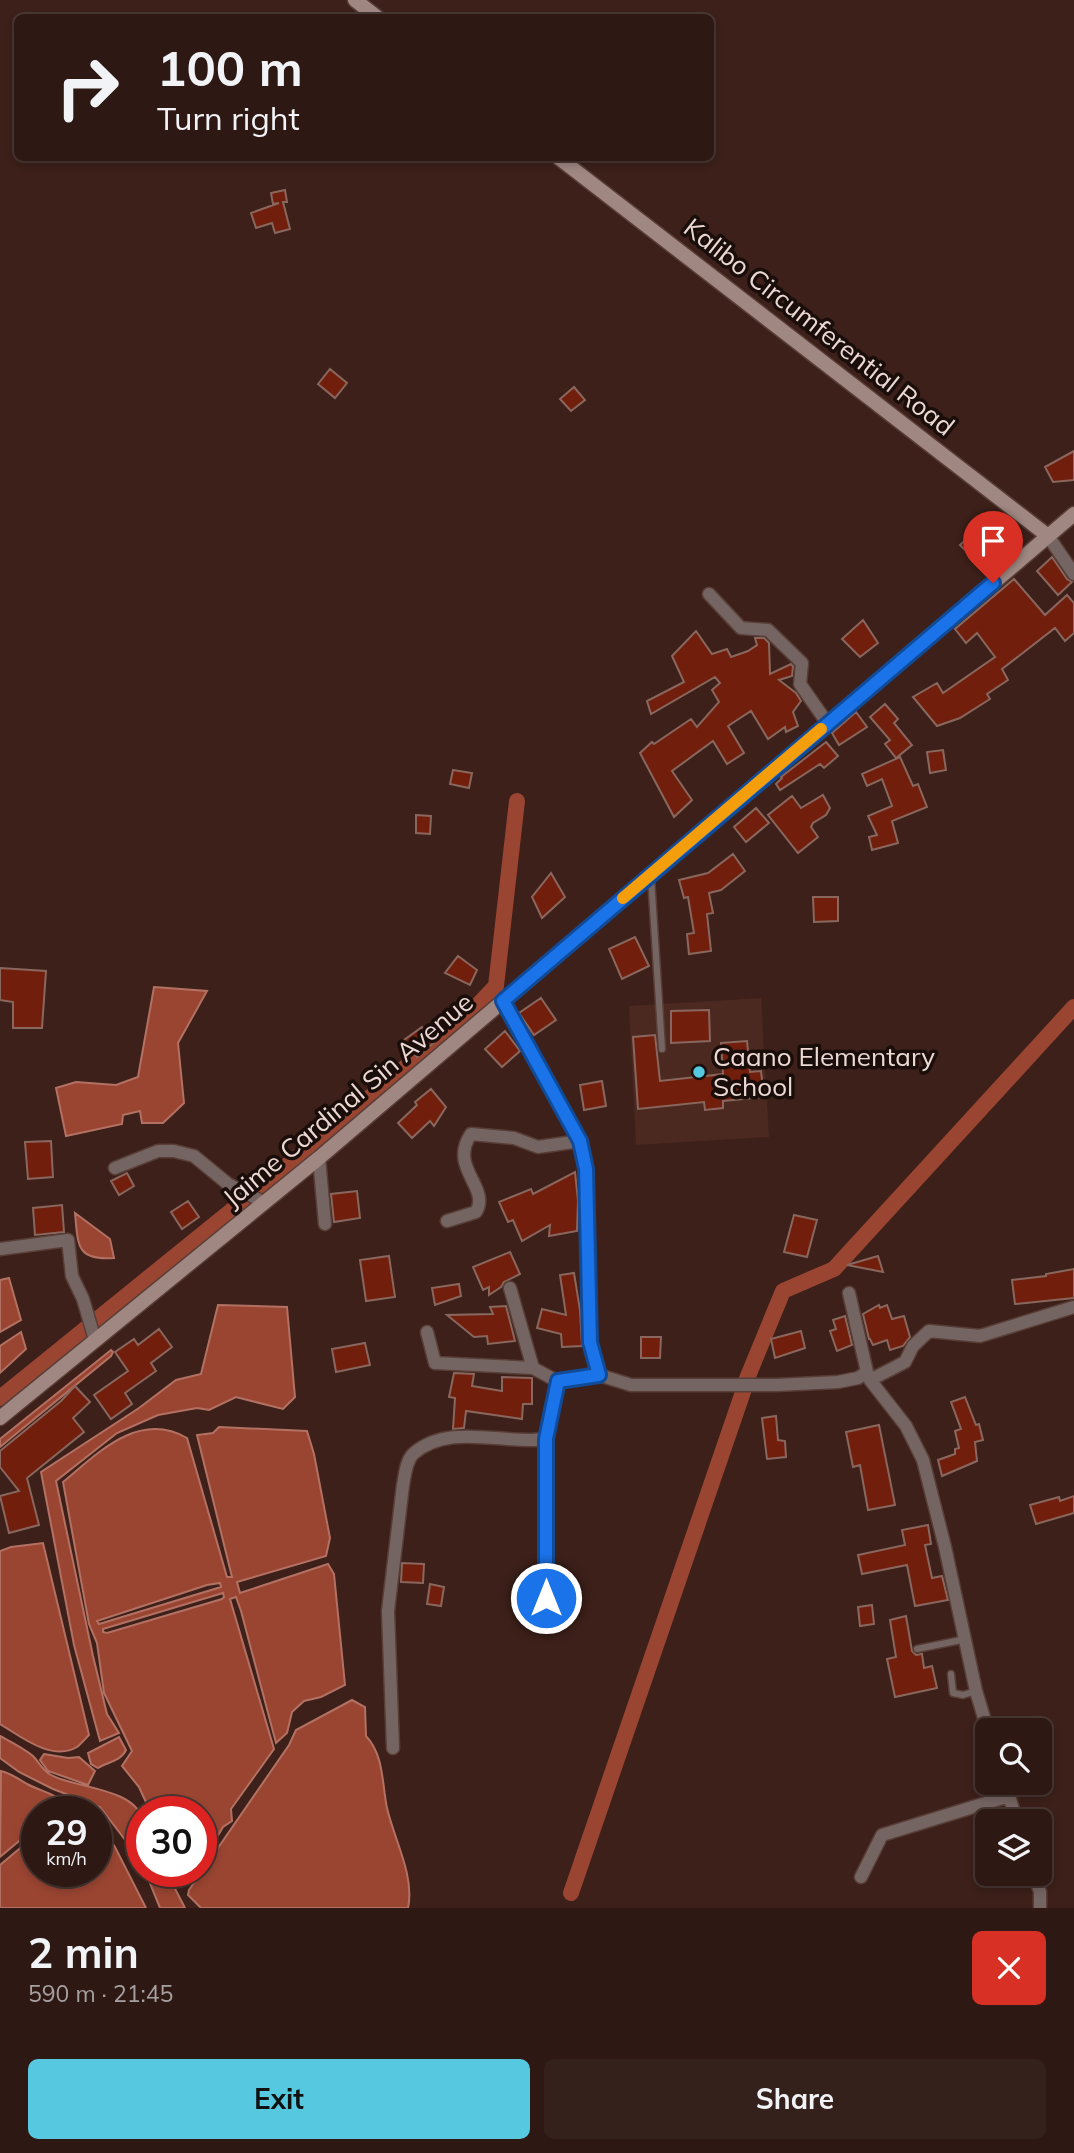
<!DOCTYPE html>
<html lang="en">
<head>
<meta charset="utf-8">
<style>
  body { margin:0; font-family:Mulish,sans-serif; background:#35211c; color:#f1f3f6; height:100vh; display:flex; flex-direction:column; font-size:26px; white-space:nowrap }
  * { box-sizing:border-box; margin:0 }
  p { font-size:23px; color:#a7a0a0 }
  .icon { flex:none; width:38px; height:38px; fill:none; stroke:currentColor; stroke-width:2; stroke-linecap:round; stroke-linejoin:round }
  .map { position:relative; height:1908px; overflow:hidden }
  .details { display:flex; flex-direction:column; background:#2d1813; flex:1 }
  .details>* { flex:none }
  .guide { position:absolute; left:14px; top:14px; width:700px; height:147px; border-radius:10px; box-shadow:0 4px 10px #0003,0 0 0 2px #483733; background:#2d1813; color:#f1f3f6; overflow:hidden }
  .tools { position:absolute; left:975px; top:1718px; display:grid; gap:14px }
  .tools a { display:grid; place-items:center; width:77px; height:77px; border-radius:10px; background:#2d1813; box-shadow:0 4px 10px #0003,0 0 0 2px #483733; font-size:35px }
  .speed { position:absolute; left:21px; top:1796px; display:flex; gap:14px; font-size:35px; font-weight:700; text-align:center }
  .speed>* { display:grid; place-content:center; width:91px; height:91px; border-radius:50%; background:#2d1813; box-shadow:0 4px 10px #0003,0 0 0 2px #483733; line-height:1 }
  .speed small { font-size:18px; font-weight:400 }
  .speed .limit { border:10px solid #d22; background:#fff; color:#111 }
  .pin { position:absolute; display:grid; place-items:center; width:60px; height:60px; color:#fff; margin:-72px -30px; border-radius:50% 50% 50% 0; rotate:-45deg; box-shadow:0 0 7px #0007 }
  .pin .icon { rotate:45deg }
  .me { position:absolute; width:77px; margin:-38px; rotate:0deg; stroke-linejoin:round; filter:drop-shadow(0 0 5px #0008) }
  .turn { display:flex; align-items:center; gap:24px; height:147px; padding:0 28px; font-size:32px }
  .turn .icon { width:91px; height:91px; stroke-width:2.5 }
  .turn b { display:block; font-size:49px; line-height:60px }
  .round { display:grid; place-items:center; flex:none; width:74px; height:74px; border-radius:10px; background:#35211c }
  .summary { display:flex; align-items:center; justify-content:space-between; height:119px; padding:0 28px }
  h1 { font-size:42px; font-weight:700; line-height:52px }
  .button { display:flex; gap:14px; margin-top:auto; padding:14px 28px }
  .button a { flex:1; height:80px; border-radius:10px; background:#56c9e1; color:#111; font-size:28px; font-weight:700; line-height:80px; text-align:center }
  .button a+a { background:#35211c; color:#f1f3f6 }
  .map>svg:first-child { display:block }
  .built { fill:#4b2921 }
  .water { fill:#9a4532; stroke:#b37163; stroke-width:2; fill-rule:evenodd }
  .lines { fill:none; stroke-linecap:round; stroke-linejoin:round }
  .canal { stroke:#9a4532; stroke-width:16 }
  .building { fill:#711f0c; stroke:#89675e; stroke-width:2 }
  .lane-casing { stroke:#583e37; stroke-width:9 }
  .street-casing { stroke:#583e37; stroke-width:15 }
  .secondary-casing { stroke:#583e37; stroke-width:17 }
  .lane { stroke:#756562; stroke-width:6 }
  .street { stroke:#756562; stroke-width:12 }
  .secondary { stroke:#a08781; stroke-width:14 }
  .route-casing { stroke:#114b97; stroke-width:18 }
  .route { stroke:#1a73e8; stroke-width:12 }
  .slow { stroke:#f59e0b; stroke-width:12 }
  .poi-dot { fill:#56c9e1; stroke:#1a0e0b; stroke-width:2.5 }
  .labels { text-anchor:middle; stroke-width:7; stroke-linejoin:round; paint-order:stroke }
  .street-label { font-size:26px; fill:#edd9d4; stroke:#1a0e0b }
  .poi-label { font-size:26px; fill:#edd9d4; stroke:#1a0e0b; text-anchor:start }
</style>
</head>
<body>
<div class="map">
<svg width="1074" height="1908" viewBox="0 0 1074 1908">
  <rect width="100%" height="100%" fill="#3c2019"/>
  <!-- built -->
  <path class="built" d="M761 998 769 1137 636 1145 629 1006Z"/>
  <!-- water -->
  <path class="water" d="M154 987 207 991 178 1043 184 1103 163 1123H142L140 1111 123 1115 122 1124 66 1136 56 1088 76 1082 116 1085 138 1077Z
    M75 1213 110 1239 114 1258C76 1261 78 1245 75 1213Z
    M9 1278 21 1320 0 1332V1280Z
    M218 1305 287 1307 295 1397 283 1409 236 1397 209 1410 197 1408 158 1415 117 1433 56 1481 93 1656 107 1714 119 1733 100 1741 74 1645 41 1472 139 1408 176 1380 201 1374Z
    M21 1332 26 1349 0 1373V1346Z
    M111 1350 113 1352 111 1356 0 1447V1439Z
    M219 1427 307 1431 314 1454 330 1538 326 1556 237 1582 240 1593 328 1564 334 1574 345 1685 321 1697 304 1701 292 1712 287 1733 276 1743 241 1611 236 1597 230 1599 274 1749 231 1809 232 1821 223 1827 201 1864V1811H150L139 1787 122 1766 132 1751 104 1693 97 1643 89 1624 63 1482C98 1453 139 1410 187 1438L227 1577H232L197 1435 213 1433ZM220 1583 221 1587 99 1624 97 1621 207 1585ZM223 1593 224 1597 222 1599 107 1633 103 1632V1629Z
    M43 1543 89 1735C86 1738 81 1744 77 1747 52 1762 20 1736 0 1724V1551L11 1547Z
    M352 1700 365 1707 366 1736C384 1755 382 1784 387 1808 394 1839 415 1876 408 1908H201L188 1895 189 1890 289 1745 296 1730Z
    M0 1736C11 1742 23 1748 33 1756 39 1762 42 1770 51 1775 75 1788 133 1788 142 1818 145 1831 142 1849 142 1862L100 1807 53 1789 19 1772 0 1758Z
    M119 1737 126 1750C121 1761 108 1762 98 1768L91 1764 88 1753Z
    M44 1754 68 1758 79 1757 95 1771 88 1785 48 1771 40 1760Z
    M1 1771C12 1774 17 1778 27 1784 40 1791 54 1793 65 1803L54 1811H37V1826L0 1857Z
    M96 1818 115 1847 146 1908H0V1865L37 1834V1871H96Z
    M145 1871H166L185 1908H160Z"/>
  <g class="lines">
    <!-- canal -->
    <path class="canal" d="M746 1381 783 1291 834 1269 1074 1007
      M0 1398 336 1126 474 1009 496 986 517 801
      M571 1893 744 1389"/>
  </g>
  <!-- building -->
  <path class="building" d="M285 190 287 202H283L290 229 275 233 272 223 256 228 251 213 279 203 273 204 271 193Z
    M330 369 347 383 335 398 318 384Z
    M574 387 585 400 571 411 560 399Z
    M1074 451V480L1053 482 1045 467Z
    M974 532 986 546 973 558 960 545Z
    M1052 557 1067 579 1072 582 1058 595 1037 571Z
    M1014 579 1045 615 1067 595 1074 603V633L1065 641 1055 628 1002 669 1008 680 987 694 990 699 960 718 937 726 913 697 937 683 943 693 995 657 977 633 966 643 955 629Z
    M863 620 878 643 860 657 842 639Z
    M696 631 712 654 727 649 731 657 748 651 757 645 755 638H764L769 643 770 674 791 664 793 666 792 676 779 680 796 693 801 701 793 712 798 726 786 732 785 727 768 739 751 711 728 726 744 753 727 764 713 741 672 771 692 800 674 817 640 753 652 742 654 744 691 719 697 727 719 702 712 690 720 683 715 677 651 714 647 701 684 682 672 656Z
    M885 704 898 719 894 723 912 745 896 758 885 744 890 740 870 717Z
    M856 712 867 727 839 745 832 733Z
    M826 742 838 756 824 768 820 764 780 790 776 784 782 778 781 777Z
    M943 750 946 770 930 773 927 752Z
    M900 757 913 786 918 784 927 807 892 821 898 843 872 850 869 837 877 835 868 816 892 806 882 779 867 786 862 774Z
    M453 770 472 773 469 788 450 784Z
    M823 795 830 808 826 815 813 823 811 827 818 837 798 853 768 815 792 796 801 808Z
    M756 808 769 823 746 842 734 827Z
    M416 815 431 816 430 834 416 833Z
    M733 854 745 871 721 890 709 893 713 913 707 914 711 951 689 954 687 934 694 933 688 897 684 898 679 880 708 873Z
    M551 873 565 897 542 918 532 897Z
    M813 897H838V921L814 922Z
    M635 937 649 966 622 979 609 949Z
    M458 956 477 970 470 985 445 973Z
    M0 968 46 971 42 1028H13V1002L0 1000Z
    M541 998 556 1020 534 1035 519 1013Z
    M709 1010 710 1041 671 1043V1011Z
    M422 1027 438 1039 417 1057 404 1040Z
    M505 1031 520 1051 502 1067 485 1049Z
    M655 1035 660 1081 723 1074 721 1043 747 1041 750 1072 761 1071 764 1097 723 1101V1108L705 1110 704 1102 638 1109 633 1037Z
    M602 1081 606 1106 584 1110 580 1085Z
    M431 1089 446 1107 434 1126 430 1121 412 1138 398 1123 417 1105 415 1102Z
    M51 1141 53 1177 28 1179 25 1142Z
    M575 1172 578 1201 577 1231 549 1236 550 1225 522 1241 513 1220 508 1222 499 1202 531 1189 533 1194Z
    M127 1173 134 1186 119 1195 111 1181Z
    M357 1191 360 1218 334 1222 331 1194Z
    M188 1201 199 1217 182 1229 171 1212Z
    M62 1205 64 1232 35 1235 33 1208Z
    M794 1215 817 1220 807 1257 784 1252Z
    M510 1252 520 1274 504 1282 501 1287 489 1295V1287L483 1290 473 1267Z
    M389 1256 395 1297 366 1301 360 1260Z
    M878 1256 883 1272 847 1265Z
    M1074 1269V1298L1015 1304 1012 1280 1046 1276V1274Z
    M574 1273 580 1310 582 1346 562 1347 561 1334 537 1328 542 1309 566 1315 560 1275Z
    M459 1284 461 1296 435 1305 432 1288Z
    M879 1305 880 1308 887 1305 892 1319 904 1316 910 1337 903 1346 890 1350 887 1340 873 1345 870 1339H869L863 1314Z
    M506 1306 515 1341 488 1344 487 1336 474 1337 447 1315 493 1314 490 1307Z
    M845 1316 852 1345 837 1351 830 1331 836 1329 833 1320Z
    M159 1329 172 1347 151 1363 156 1371 125 1393 132 1404 111 1419 94 1395 128 1371 115 1352 134 1339 138 1345Z
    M801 1331 805 1348 775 1358 771 1339Z
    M641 1337H661L660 1358H641Z
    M365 1343 370 1365 336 1372 332 1349Z
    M454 1373 474 1374 472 1386 502 1391V1377L532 1378V1404H523L522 1419 466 1411 464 1428 453 1429 455 1398 449 1397Z
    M75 1386 90 1402 73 1418 84 1432 27 1478 39 1525 9 1533 0 1496 19 1491 0 1467V1451L61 1401Z
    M965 1397 976 1425 979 1424 983 1440 975 1442 977 1461 942 1476 938 1460 955 1454V1449L959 1448 955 1431 961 1429 951 1402Z
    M776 1416 778 1440 785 1441 786 1457 767 1459 762 1418Z
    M879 1425 895 1505 868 1510 860 1465 853 1467 846 1432Z
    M1074 1496V1513L1036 1524 1030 1505 1059 1497 1060 1501Z
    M928 1525 931 1544 925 1545 932 1578 942 1576 948 1600 915 1606 907 1565 862 1574 858 1555 905 1545 902 1530Z
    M402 1563 424 1564 423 1583 401 1582Z
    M430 1584 444 1587 441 1606 427 1604Z
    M872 1605 874 1624 860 1626 858 1607Z
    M906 1616 912 1651 916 1655 922 1654 924 1668 932 1666 937 1688 895 1697 887 1659 896 1657 890 1620Z"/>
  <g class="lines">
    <defs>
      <path id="lane" d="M651 877 662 1049
        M917 1649 966 1639
        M951 1674 953 1693 963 1695 976 1691"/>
      <path id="street" d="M1048 536 1074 574
        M709 594 741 628 768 630 802 663 800 684 828 724
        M503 1001 580 1141 586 1169 590 1342 599 1375 631 1385H777L838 1382 858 1378 867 1372 870 1380 906 1426 923 1460 945 1547 976 1691 988 1731
        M319 1158 325 1224
        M115 1168 158 1151H174L194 1156 228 1184 265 1203
        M447 1221 476 1212C491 1187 448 1168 471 1134L514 1138 538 1147 580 1141
        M0 1249 68 1240 72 1276 83 1299 95 1340
        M510 1288 533 1368 557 1381
        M849 1293 867 1372
        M427 1332 435 1363 533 1368
        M870 1380 905 1362 913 1346 929 1331 980 1336 1074 1307
        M546 1598V1439
        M393 1748 388 1611 403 1485C405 1475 406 1461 413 1454 449 1422 504 1445 546 1439L557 1381 599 1375
        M1005 1783 1017 1822
        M1034 1874 1040 1892V1908
        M861 1877 882 1835 1009 1796"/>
      <path id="secondary" d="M355 0 378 18
        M559 158 1048 536
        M0 1418 319 1158 1074 514"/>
    </defs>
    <!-- lane casing -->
    <use href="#lane" class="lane-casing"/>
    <!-- street casing -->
    <use href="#street" class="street-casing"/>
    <!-- secondary casing -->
    <use href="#secondary" class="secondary-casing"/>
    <!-- lane -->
    <use href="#lane" class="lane"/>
    <!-- street -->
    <use href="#street" class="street"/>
    <!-- secondary -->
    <use href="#secondary" class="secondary"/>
  </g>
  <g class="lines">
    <defs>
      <path id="route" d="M546 1598V1439L558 1381 599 1375 590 1342 586 1169 580 1141 503 1001 993 583"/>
    </defs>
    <!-- route casing -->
    <use href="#route" class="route-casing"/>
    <!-- route -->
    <use href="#route" class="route"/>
    <!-- slow -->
    <path class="slow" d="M623 898 821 729"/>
  </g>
  <!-- markers -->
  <circle class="poi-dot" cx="699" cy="1072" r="7"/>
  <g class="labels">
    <!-- street labels -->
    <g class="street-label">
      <text transform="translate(819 327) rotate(38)" y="9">Kalibo Circumferential Road</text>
      <text transform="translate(348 1100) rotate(-40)" y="9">Jaime Cardinal Sin Avenue</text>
    </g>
    <!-- poi labels -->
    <g class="poi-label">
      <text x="713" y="1066">Caano Elementary<tspan x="713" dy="30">School</tspan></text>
    </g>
  </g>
</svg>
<div class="tools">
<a><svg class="icon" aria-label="search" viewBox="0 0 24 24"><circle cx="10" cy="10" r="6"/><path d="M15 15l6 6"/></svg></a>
<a><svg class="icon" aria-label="layers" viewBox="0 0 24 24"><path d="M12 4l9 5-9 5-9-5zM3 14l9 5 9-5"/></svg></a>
</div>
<div class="speed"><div>29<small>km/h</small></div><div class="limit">30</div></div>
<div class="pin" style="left:993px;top:583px;background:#d93025"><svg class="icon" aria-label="arrive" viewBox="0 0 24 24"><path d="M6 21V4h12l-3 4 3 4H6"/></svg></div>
<svg class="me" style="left:546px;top:1598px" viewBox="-20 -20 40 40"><circle r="17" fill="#1a73e8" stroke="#fff" stroke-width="3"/><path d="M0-11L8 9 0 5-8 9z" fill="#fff"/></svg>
<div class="guide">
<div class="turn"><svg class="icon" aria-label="right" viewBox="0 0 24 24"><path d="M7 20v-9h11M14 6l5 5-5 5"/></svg><div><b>100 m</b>Turn right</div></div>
</div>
</div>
<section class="details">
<div class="summary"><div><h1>2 min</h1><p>590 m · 21:45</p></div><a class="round" style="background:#d93025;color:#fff"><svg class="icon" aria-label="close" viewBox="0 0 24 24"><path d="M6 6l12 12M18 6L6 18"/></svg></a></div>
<div class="button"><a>Exit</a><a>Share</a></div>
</section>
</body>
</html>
